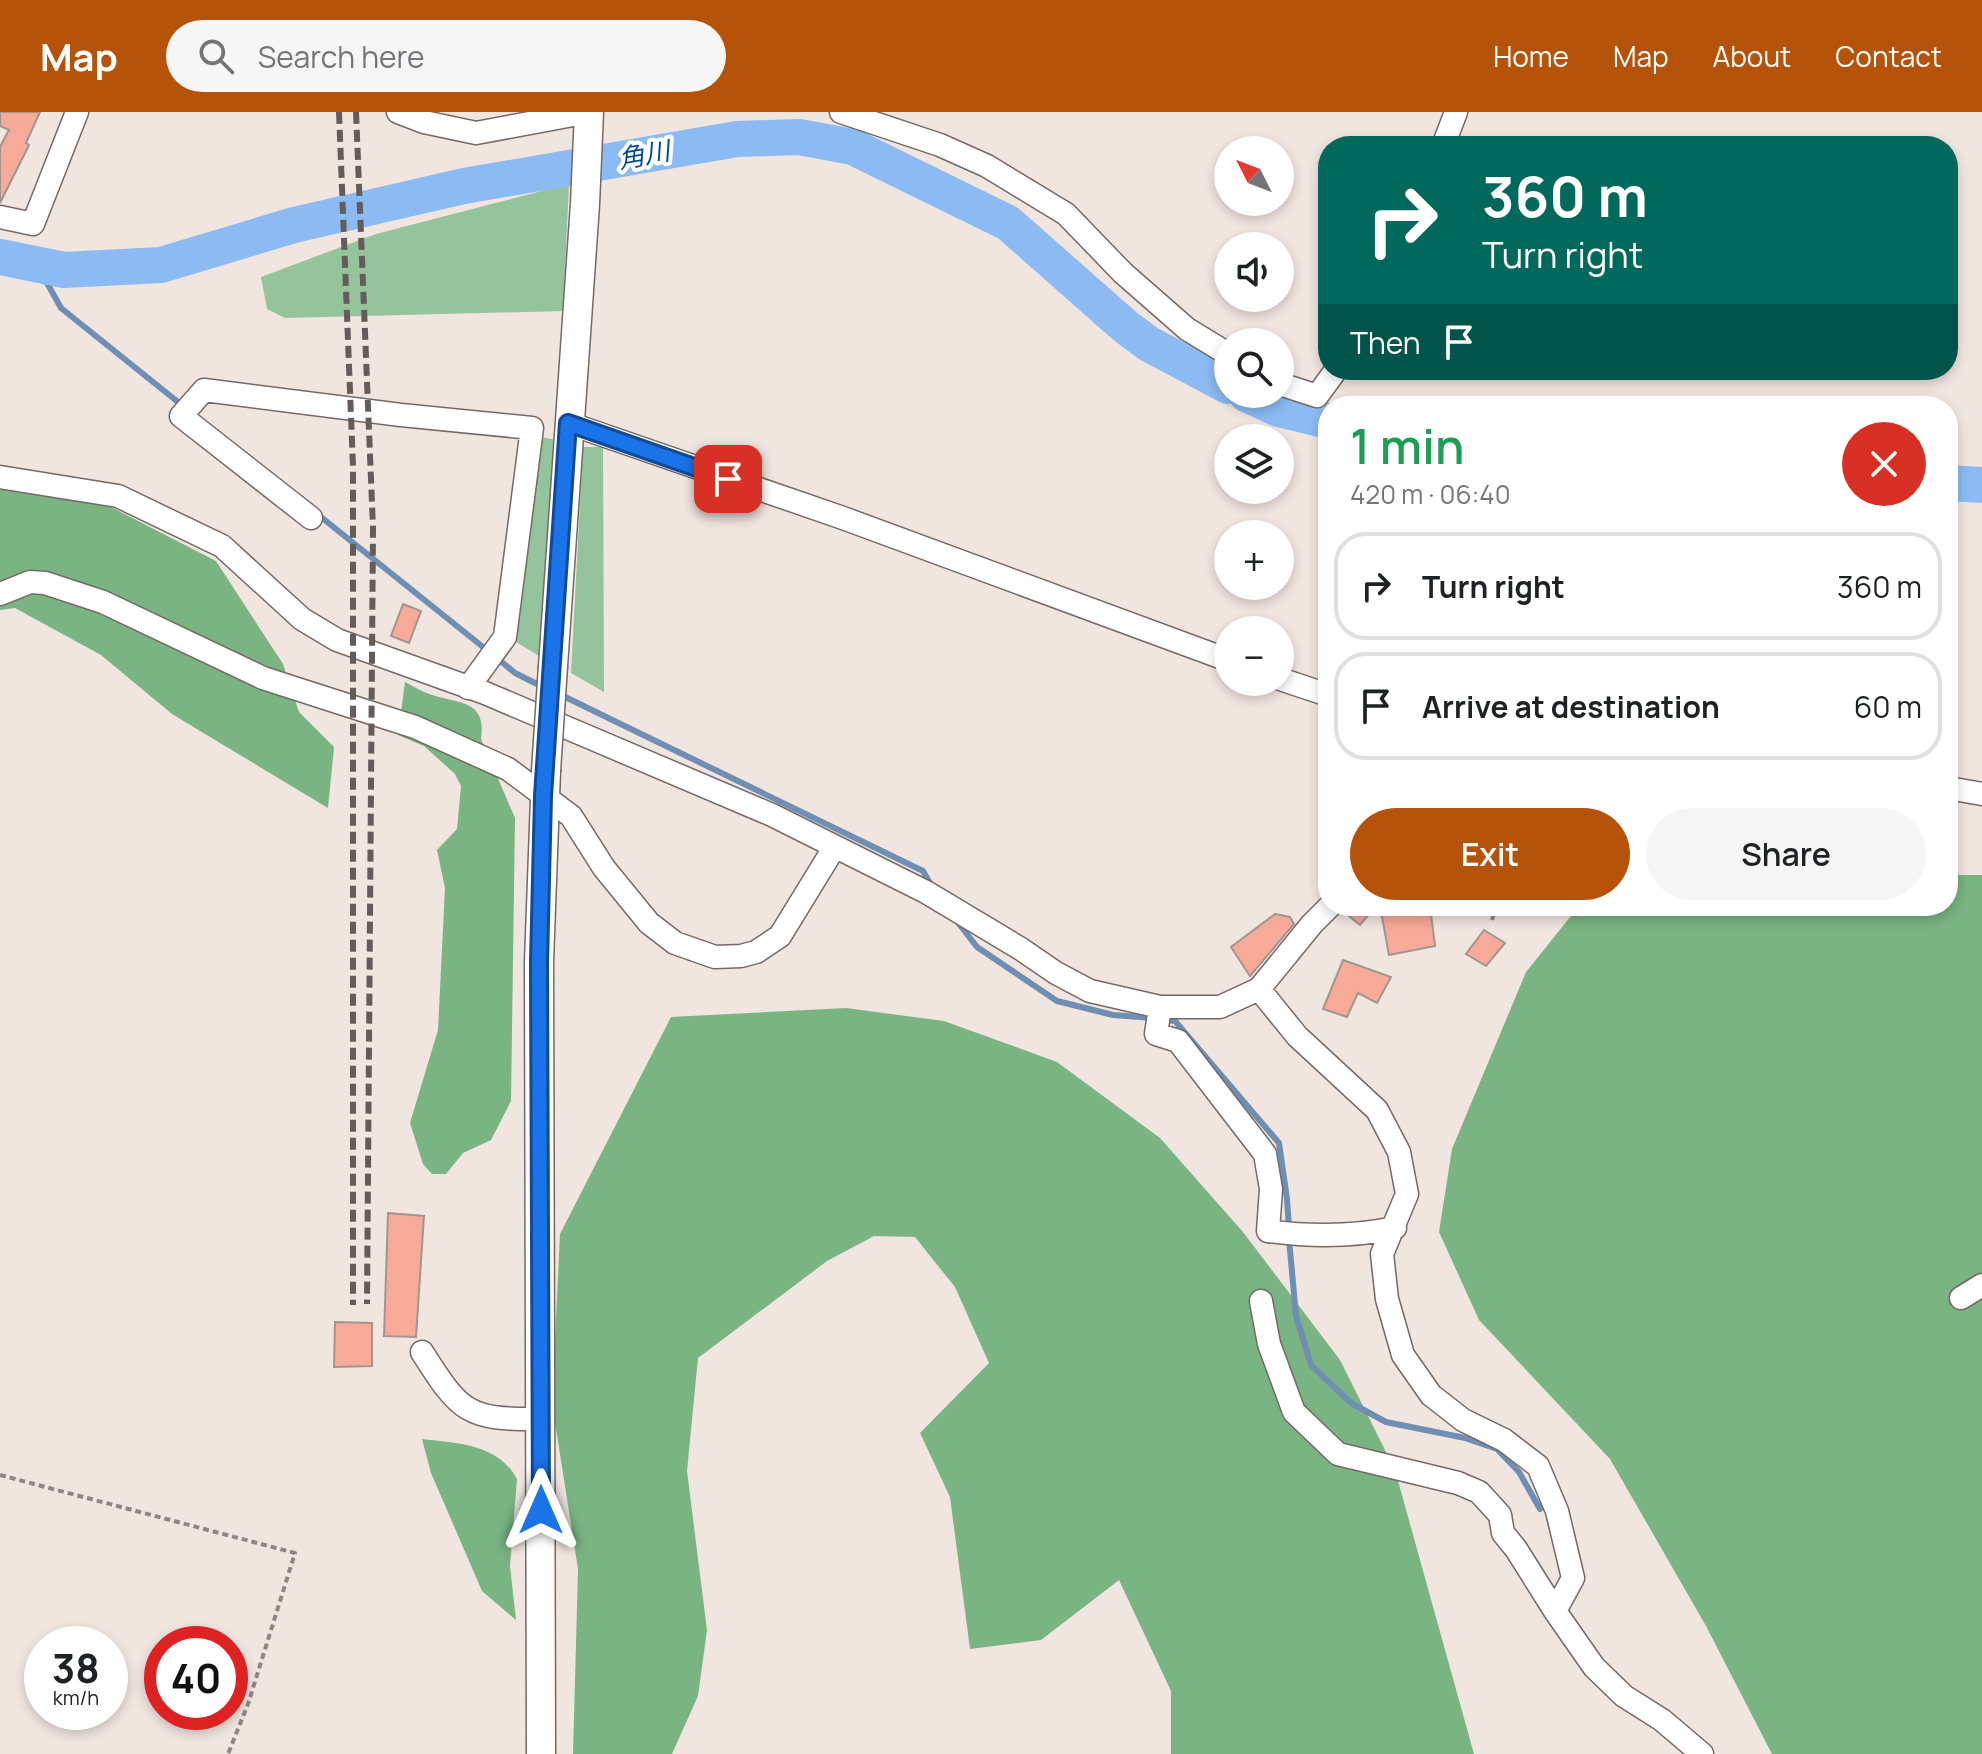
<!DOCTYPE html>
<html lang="en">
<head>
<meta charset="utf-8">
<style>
  body { margin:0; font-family:Manrope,"Noto Sans JP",sans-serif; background:#f6f6f6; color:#202124; height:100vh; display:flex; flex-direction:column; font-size:30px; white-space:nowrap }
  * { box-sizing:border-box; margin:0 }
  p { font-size:26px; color:#757577 }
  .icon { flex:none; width:44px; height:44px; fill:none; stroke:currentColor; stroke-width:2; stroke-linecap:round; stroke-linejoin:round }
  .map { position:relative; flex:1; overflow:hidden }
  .sheet { position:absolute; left:1318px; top:284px; width:640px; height:520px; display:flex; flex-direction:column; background:#fff; border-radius:32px; box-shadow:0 4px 12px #0003 }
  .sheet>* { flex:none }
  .hud { position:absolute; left:1318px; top:24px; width:640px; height:244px; border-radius:32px; box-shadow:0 4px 12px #0003; background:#00695c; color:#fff; overflow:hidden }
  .needle { width:52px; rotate:312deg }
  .controls { position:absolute; left:1214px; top:24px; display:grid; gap:16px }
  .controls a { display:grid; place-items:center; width:80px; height:80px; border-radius:50%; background:#fff; box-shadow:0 4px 12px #0003; font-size:40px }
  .speed { position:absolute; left:24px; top:1514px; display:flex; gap:16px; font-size:40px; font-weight:700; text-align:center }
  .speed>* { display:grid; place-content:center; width:104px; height:104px; border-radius:50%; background:#fff; box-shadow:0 4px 12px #0003; line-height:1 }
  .speed small { font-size:20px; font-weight:400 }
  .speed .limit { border:12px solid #d22; background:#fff; color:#111 }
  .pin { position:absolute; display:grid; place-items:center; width:68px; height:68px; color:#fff; margin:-34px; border-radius:16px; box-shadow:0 4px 12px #0006 }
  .me { position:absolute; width:88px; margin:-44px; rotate:0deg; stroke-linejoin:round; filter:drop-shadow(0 0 6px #0008) }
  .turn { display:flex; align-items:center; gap:28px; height:168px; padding:0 32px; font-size:36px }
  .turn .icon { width:104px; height:104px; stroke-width:2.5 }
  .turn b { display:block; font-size:56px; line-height:68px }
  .then { display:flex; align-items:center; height:76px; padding:0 32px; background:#0003; gap:16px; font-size:30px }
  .round { display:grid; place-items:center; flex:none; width:84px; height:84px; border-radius:42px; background:#f6f6f6 }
  .head { display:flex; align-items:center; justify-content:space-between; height:136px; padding:0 32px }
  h1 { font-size:48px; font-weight:600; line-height:60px; color:#1e9e55 }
  .action { display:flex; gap:16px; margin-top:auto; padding:16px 32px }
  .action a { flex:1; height:92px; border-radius:48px; background:#b45309; color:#fff; font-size:32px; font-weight:600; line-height:92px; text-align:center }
  .action a+a { background:#f6f6f6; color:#202124 }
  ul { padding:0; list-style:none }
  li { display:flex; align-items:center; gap:24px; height:108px; margin:0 16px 12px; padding:0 16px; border:4px solid #e0e0e0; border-radius:32px }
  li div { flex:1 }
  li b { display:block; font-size:30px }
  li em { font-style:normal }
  header { display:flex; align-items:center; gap:48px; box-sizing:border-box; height:112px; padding:0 40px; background:#b45309; color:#fff }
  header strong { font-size:38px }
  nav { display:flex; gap:44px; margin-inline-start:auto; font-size:28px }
  .search { width:560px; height:72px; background:#f6f6f6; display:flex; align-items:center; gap:20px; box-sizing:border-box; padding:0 28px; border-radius:44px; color:#757577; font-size:30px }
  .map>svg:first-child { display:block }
  .green { fill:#95c39c }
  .forest { fill:#79b482 }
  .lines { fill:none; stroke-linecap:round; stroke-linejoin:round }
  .stream { stroke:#6e8eb4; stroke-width:6 }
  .river { stroke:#8bbbf2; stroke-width:36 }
  .building { fill:#f7aa98; stroke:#a19592; stroke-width:2 }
  .minor-casing { stroke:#746966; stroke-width:25 }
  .tertiary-casing { stroke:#746966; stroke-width:31 }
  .path { stroke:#8f8683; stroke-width:4; stroke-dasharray:6 4; stroke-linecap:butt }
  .minor { stroke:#fff; stroke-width:22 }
  .tertiary { stroke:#fff; stroke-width:28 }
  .rail { stroke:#635c5a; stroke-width:6; stroke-dasharray:12 6; stroke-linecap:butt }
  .tertiary-bridge-casing { stroke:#746966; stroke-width:31; stroke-linecap:butt }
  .tertiary-bridge { stroke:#fff; stroke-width:28 }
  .route-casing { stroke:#114b97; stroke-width:20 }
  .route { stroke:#1a73e8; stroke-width:14 }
  .labels { text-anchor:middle; stroke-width:8; stroke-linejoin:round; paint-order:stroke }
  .water-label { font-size:26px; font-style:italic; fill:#014a8b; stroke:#fff }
</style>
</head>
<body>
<header>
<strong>Map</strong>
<div class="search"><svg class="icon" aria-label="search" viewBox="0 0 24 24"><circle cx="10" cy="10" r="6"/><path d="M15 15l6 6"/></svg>Search here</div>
<nav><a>Home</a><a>Map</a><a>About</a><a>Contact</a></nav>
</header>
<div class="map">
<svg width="1982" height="1642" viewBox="0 0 1982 1642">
  <rect width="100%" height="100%" fill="#f1e5e0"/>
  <!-- green -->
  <path class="green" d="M569 72 563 199 285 206 267 197 261 165 376 122Z
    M540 325 558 328 542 546 513 528Z
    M583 335H603L604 580 571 561Z"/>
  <!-- forest -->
  <path class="forest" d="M0 372 74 376 216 449 283 552 299 600 334 635 328 696 172 602 101 543 15 496 0 498Z
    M405 570C413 574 421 579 429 582 458 592 487 587 481 627L515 706 511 989 491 1028 463 1041 446 1062H432L423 1052 410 1011 438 918 445 776 437 738 457 717 461 674 455 662 424 634 398 623Z
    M1948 763H1982V1642H1772L1706 1514 1610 1347 1479 1208 1439 1120 1452 1037 1526 860 1579 794H1948Z
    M846 896 944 909 1057 950 1160 1026 1243 1120 1340 1248 1395 1358 1474 1642H1171V1579L1119 1468 1041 1528 970 1537 950 1385 920 1321 989 1251 955 1175 915 1125 874 1124 827 1149 698 1246 687 1359 707 1518 698 1584 672 1642H573L578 1457 552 1291 560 1122 671 905Z
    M422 1327C458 1331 498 1332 517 1367L510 1454 516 1508 482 1479 431 1361Z"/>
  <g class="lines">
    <!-- stream -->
    <path class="stream" d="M37 153 61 196 183 294
      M316 401 488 539
      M497 546 515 561 545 576
      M559 582 923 759 931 773
      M956 808 977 835 1057 889 1113 903 1153 906
      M1164 908 1175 909 1279 1031 1287 1087 1289 1116
      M1289 1127 1296 1204 1311 1253 1351 1291 1386 1310 1465 1326 1497 1337 1519 1360 1540 1397"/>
    <!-- river -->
    <path class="river" d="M0 145 64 158 161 153 294 113 464 74 737 27 799 25 853 35 1008 111 1126 215 1149 232 1228 274
      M1246 282 1279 297 1328 309
      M1948 371 1982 373"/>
  </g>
  <!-- building -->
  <path class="building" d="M0 0H40L26 31 29 33 0 91V35L9 18 0 14Z
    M403 492 421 499 409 531 391 524Z
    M1344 794H1376L1360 813 1343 799Z
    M1380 794H1430L1435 834 1389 843Z
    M1275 802 1290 805 1294 812 1250 864 1231 835Z
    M1484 818 1505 831 1486 854 1466 842Z
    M1343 848 1391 865 1377 891 1358 881 1347 905 1323 897Z
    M388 1101 424 1104 416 1225 384 1224Z
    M335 1210 372 1211V1254L334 1255Z"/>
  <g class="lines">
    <defs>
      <path id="minor" d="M398 0 424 10 476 21 589 0
        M841 0 940 33 987 54 1066 102 1123 161 1187 217 1228 242
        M1443 34 1456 0
        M0 105 33 112 77 0
        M1280 272 1317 284 1336 258
        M568 311 843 406 1228 548
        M0 365 118 384 222 434 302 507 337 528 485 581 772 703 926 780 1021 837 1056 861 1090 879 1160 895H1220L1259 877 1312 812 1330 794
        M311 406 181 304 204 278 401 303 532 316 505 525 468 576
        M0 482 30 470 45 471 103 490 263 566 415 615 508 657 571 704 604 756 649 811 675 831 715 845 741 844 756 840 780 824 834 736
        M1280 567 1328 583
        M1948 676 1982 682
        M1259 877 1297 924 1377 998 1399 1040 1407 1082 1382 1142 1387 1187 1403 1243 1431 1283 1463 1308 1504 1328 1538 1354 1557 1399 1573 1466 1555 1499 1594 1555 1624 1584 1662 1608 1702 1642
        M1160 895 1156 922 1178 929 1265 1042 1271 1077 1268 1119C1312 1125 1352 1125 1395 1116
        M1961 1186 1982 1173
        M1261 1189 1269 1232 1294 1300 1338 1342 1458 1371 1479 1380 1500 1403 1503 1421 1516 1437 1555 1499
        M422 1240C460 1300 467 1308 540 1307"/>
      <path id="tertiary" d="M553 554 585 92 589 0
        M541 1642 539 850 546 659"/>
    </defs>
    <!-- minor casing -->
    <use href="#minor" class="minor-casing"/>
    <!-- tertiary casing -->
    <use href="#tertiary" class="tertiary-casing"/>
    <!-- path -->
    <path class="path" d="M1492 808 1496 794
      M0 1363 295 1441 248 1592 228 1642"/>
    <!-- minor -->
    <use href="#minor" class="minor"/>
    <!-- tertiary -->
    <use href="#tertiary" class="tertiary"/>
    <!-- rail -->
    <path class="rail" d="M339 0 353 355V1193
      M356 0 373 416 367 1192"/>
    <defs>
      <path id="tertiary-bridge" d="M546 659 553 554"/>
    </defs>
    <!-- tertiary-bridge casing -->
    <use href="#tertiary-bridge" class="tertiary-bridge-casing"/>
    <!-- tertiary-bridge -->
    <use href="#tertiary-bridge" class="tertiary-bridge"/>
  </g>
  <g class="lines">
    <defs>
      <path id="route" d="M541 1398 539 850 543 684 568 311 728 367"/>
    </defs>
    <!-- route casing -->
    <use href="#route" class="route-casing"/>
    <!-- route -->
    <use href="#route" class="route"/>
  </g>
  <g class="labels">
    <!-- water labels -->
    <g class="water-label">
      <text transform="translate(644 43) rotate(-10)" y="9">角川</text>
    </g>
  </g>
</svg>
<div class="controls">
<a><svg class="needle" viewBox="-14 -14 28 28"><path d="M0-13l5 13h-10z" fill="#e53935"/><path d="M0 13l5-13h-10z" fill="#757577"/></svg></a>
<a><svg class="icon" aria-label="sound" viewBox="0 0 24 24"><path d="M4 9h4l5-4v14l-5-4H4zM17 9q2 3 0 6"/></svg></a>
<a><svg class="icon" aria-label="search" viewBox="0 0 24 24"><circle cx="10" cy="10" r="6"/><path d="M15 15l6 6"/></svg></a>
<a><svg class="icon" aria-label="layers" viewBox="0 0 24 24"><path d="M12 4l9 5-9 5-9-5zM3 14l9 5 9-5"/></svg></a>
<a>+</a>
<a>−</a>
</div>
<div class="speed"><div>38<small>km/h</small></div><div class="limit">40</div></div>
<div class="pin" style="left:728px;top:367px;background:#d93025"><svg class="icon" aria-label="arrive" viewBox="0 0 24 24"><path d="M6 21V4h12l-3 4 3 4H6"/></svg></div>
<svg class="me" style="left:541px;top:1398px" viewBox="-20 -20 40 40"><path d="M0-17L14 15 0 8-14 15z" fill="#1a73e8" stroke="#fff" stroke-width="4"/></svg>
<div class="hud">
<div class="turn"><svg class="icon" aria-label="right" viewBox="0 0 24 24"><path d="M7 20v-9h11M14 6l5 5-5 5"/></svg><div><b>360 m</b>Turn right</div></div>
<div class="then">Then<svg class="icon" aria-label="arrive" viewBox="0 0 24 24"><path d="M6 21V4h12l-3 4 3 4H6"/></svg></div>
</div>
<section class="sheet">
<div class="head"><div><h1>1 min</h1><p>420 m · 06:40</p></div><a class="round" style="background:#d93025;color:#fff"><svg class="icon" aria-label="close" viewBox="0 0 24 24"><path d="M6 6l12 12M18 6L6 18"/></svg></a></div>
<ul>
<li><svg class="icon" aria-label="right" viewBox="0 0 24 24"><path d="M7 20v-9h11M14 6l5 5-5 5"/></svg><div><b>Turn right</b></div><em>360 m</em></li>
<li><svg class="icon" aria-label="arrive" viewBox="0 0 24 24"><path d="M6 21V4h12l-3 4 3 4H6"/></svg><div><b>Arrive at destination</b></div><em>60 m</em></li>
</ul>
<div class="action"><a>Exit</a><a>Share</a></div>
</section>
</div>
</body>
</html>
